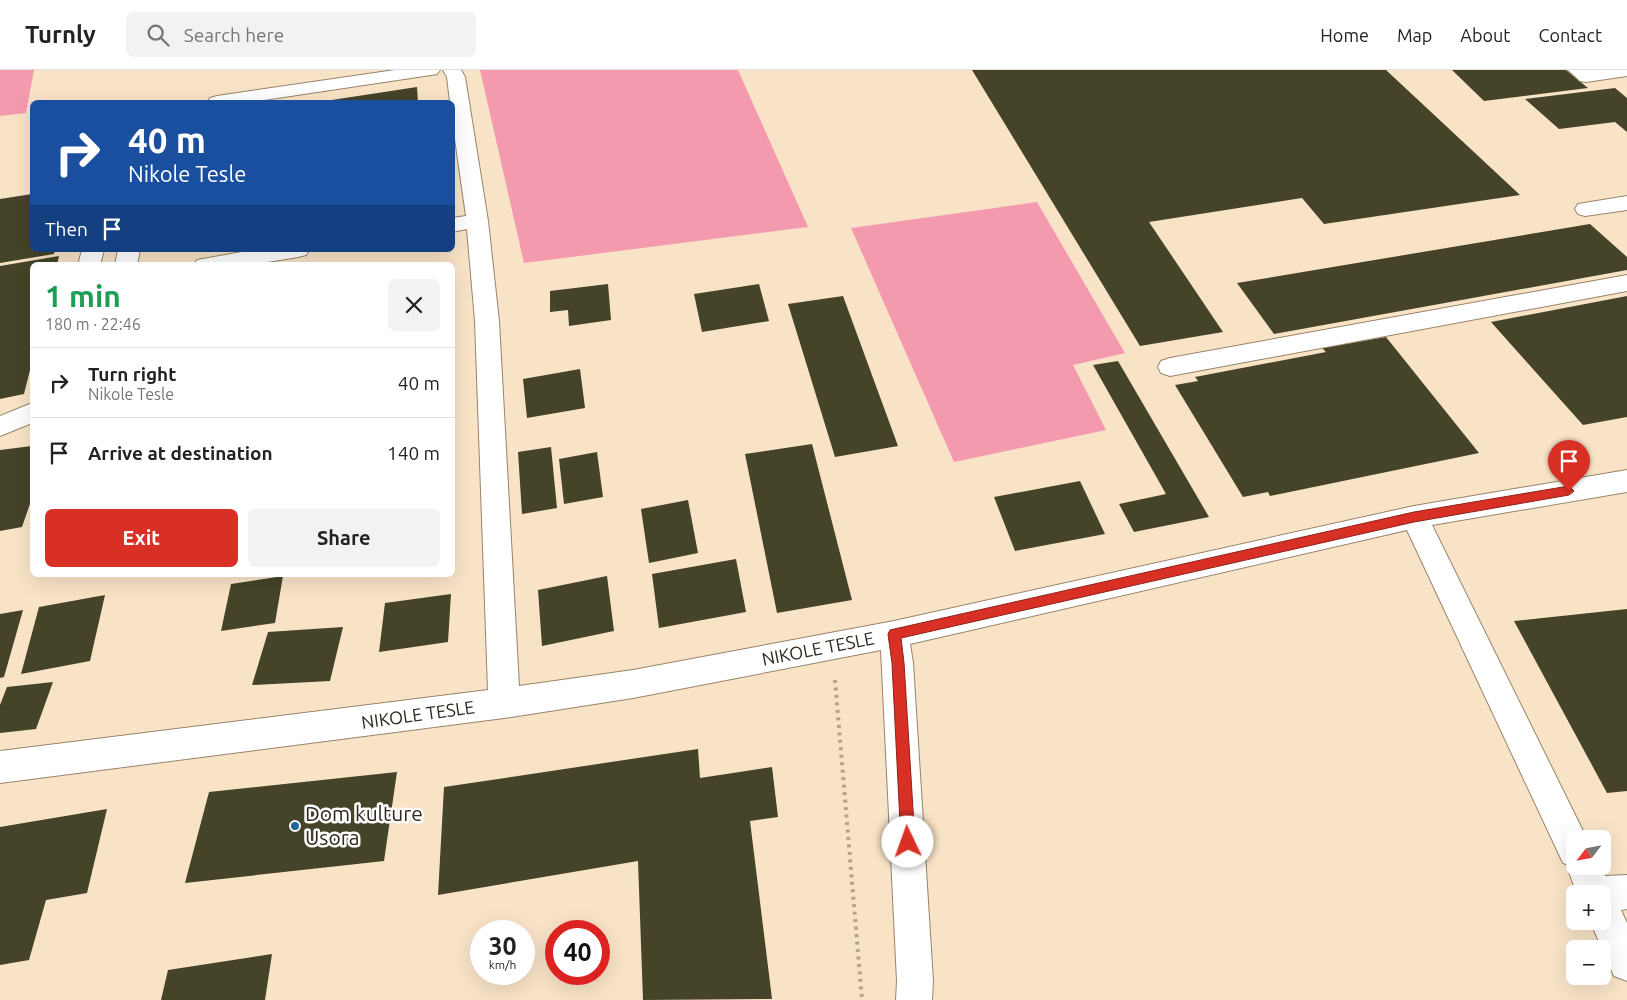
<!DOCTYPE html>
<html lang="en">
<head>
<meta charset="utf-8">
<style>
  body { margin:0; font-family:Ubuntu,sans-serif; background:#f2f2f2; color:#222; height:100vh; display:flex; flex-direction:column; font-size:19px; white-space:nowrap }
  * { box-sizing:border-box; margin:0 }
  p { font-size:16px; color:#767676 }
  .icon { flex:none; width:28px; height:28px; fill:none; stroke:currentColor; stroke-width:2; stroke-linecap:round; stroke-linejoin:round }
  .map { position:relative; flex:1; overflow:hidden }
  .sheet { position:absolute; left:30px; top:192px; width:425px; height:315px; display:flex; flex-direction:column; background:#fff; border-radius:8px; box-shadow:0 5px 20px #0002 }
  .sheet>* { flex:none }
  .hud { position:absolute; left:30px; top:30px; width:425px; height:152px; border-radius:8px; box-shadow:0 5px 20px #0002; background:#1a4fa0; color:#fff; overflow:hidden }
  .needle { width:32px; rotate:238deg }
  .buttons { position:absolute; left:1566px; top:760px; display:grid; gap:10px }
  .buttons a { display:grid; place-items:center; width:45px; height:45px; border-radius:8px; background:#fff; box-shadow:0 5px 20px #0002; font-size:25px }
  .speed { position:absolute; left:470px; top:850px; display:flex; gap:10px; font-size:25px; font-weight:700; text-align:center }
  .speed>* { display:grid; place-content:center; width:65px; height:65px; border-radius:50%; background:#fff; box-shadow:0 5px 20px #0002; line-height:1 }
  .speed small { font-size:12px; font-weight:400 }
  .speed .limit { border:8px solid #d22; background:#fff; color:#111 }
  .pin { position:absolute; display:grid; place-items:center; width:42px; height:42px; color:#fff; margin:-51px -21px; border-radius:50% 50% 50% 0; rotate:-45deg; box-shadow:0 0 5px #0007 }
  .pin .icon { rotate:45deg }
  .me { position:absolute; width:55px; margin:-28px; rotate:357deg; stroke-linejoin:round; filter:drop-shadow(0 0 4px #0008) }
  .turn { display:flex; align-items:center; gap:18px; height:105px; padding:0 15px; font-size:22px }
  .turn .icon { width:65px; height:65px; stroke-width:2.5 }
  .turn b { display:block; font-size:35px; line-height:42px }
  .then { display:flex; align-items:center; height:48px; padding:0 15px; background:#0003; gap:10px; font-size:19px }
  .round { display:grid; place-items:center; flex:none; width:52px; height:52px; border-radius:8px; background:#f2f2f2 }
  .headline { display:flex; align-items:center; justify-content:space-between; height:85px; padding:0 15px }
  h1 { font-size:30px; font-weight:700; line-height:38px; color:#1e9e55 }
  .action { display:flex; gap:10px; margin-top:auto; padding:10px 15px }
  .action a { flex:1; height:58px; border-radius:8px; background:#d93025; color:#fff; font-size:20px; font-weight:700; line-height:58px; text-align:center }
  .action a+a { background:#f2f2f2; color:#222 }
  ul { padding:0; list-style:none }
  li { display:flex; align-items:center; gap:15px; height:70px; padding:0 15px; border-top:1px solid #e0e0e0 }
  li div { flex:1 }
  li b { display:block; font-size:19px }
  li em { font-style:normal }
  header { display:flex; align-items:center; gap:30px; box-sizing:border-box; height:70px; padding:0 25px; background:#fff; border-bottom:1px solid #e0e0e0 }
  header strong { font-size:24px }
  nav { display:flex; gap:28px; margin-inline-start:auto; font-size:18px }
  .search { width:350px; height:45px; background:#f2f2f2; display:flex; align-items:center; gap:12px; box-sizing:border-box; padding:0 18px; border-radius:8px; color:#767676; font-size:19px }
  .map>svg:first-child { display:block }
  .green { fill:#f49aaf }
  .building { fill:#454429 }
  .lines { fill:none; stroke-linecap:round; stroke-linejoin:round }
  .minor-casing { stroke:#98846a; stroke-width:2 }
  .path { stroke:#b3a28d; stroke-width:4; stroke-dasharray:3 4.5; stroke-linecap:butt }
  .minor { fill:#fff; fill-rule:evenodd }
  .route { fill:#d93025; stroke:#8d1f18 }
  .poi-dot { fill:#1e679a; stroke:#fff; stroke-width:2 }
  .labels { text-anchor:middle; stroke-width:5; stroke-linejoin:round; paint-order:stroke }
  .street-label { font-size:18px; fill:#30281e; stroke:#fff }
  .near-poi-label { font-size:21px; fill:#30281e; stroke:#fff; text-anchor:start }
</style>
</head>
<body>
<header>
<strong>Turnly</strong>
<div class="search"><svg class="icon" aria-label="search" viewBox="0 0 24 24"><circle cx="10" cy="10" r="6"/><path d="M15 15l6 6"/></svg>Search here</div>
<nav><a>Home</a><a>Map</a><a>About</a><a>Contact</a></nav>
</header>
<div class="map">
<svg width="1627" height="930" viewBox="0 0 1627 930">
  <rect width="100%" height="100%" fill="#f8e3c7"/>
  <!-- green -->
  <path class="green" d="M0 0H34L26 43 0 46Z
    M480 0H738L808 157 524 193Z
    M1037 132 1125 283 1073 295 1106 360 954 392 851 158Z"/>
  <!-- building -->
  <path class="building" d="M972 0H1386L1520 125 1324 154 1302 128 1149 152 1223 262 1140 276Z
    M1452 0H1566L1588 18 1484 31Z
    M417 17 418 32H325V31Z
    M1615 18 1627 28V62L1615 52 1559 59 1525 29Z
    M32 124V180H55L54 184 0 193V129Z
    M1590 154 1627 187V200L1274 264 1237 213Z
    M59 186 57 195H32V292L24 324 0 329V196Z
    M608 214 611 250 569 256 568 240 550 242V221Z
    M759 214 769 251 702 262 694 224Z
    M843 226 898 376 835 387 788 234Z
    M1627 226V347L1583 355 1491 252Z
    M1386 267 1479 383 1270 426 1268 422 1243 427 1175 315 1198 311 1195 307 1326 282 1322 278Z
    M1118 291 1209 447 1134 462 1119 434 1166 424 1093 295Z
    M580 299 585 338 527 348 523 309Z
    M812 374 852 530 777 543 745 384Z
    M32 376V428L22 457 0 461V380Z
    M551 377 557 438 522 444 518 382Z
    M597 382 603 427 564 434 559 389Z
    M1080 411 1105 464 1015 481 994 427Z
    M688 430 698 483 649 493 641 439Z
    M736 489 746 542 659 558 652 504Z
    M283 506 275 553 221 561 231 514Z
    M607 506 614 561 542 576 538 520Z
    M451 524 448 572 379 582 385 533Z
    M105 525 90 591 21 604 39 537Z
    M1627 539V721L1607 723 1514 551Z
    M23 540 4 607 0 608V544Z
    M343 557 330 611 252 615 268 562Z
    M53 612 36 659 0 663V635L7 617Z
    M698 679 700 708 772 697 778 747 750 751 772 929 643 930 638 791 438 825 444 717Z
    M397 702 384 791 185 813 209 722Z
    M107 739 87 823 46 830 29 890 0 895V757Z
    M272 884 265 930H161L168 900Z"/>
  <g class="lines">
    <defs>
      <path id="minor" d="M395 0H440L437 4 431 5 251 32H208L210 28 217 26Z
        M443 0H461L465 7 488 151 499 251 519 616 633 600 894 551 1414 436 1627 400V422L1432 455 1587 769H1575V796H1600L1605 806 1627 805V839L1621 840 1627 853V911L1614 906 1590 851H1602V824H1577L1566 794 1563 793 1407 460 910 574 913 593 933 911 932 930H896L897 911 881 580 633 628 504 648 0 713V681L488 620 475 251 467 159 452 162V148L466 146 452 48V32H450L447 7Z
        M1568 0H1627V6L1586 12 1580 11Z
        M1627 126V140L1585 146 1578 144 1575 139 1578 134Z
        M82 180H104L100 195H78Z
        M118 180H140L137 195H115Z
        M253 180H309L306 185 298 187 250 195H194L197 190Z
        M1627 205V221L1170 306 1161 303 1158 297 1161 291 1170 288Z
        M32 333V353L0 366V346Z"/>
    </defs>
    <!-- minor casing -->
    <use href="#minor" class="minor-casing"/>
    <!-- path -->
    <path class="path" d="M835 610 862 930"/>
    <!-- minor -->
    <use href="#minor" class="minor"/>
  </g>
  <!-- route -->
  <path class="route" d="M1569 416 1574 421 1569 425 1414 452 901 568 904 593 915 772 913 777 908 779 903 777 901 772 892 593 888 564 890 560 1414 442Z"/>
  <!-- markers -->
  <circle class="poi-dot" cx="295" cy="756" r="5"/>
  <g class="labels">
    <!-- street labels -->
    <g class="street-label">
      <text transform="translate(818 579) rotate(-11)" y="6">NIKOLE TESLE</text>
      <text transform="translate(418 645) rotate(-8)" y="6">NIKOLE TESLE</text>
    </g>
    <!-- near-poi labels -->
    <g class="near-poi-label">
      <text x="305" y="751">Dom kulture<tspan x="305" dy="24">Usora</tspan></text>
    </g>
  </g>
</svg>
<div class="buttons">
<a><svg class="needle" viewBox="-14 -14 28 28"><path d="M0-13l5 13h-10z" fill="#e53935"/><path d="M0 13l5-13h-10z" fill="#767676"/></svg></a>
<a>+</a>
<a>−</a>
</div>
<div class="speed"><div>30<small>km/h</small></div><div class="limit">40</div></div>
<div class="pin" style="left:1569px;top:421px;background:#d93025"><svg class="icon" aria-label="arrive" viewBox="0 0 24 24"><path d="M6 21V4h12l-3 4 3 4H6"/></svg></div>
<svg class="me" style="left:908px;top:772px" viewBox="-20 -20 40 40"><circle r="19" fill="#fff"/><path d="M0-13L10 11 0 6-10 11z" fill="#d93025"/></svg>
<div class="hud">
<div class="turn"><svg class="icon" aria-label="right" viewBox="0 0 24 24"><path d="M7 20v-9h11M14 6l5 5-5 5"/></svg><div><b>40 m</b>Nikole Tesle</div></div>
<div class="then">Then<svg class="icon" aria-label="arrive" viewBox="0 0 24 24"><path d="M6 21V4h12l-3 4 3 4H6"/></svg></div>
</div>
<section class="sheet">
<div class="headline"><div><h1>1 min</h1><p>180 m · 22:46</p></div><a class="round"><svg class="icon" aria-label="close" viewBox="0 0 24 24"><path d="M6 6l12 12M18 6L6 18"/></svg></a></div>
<ul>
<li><svg class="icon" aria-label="right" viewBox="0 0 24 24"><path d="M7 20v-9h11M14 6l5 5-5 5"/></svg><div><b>Turn right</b><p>Nikole Tesle</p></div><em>40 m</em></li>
<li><svg class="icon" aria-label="arrive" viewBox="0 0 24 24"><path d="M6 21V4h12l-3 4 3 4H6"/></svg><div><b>Arrive at destination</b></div><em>140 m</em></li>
</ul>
<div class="action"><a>Exit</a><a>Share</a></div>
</section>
</div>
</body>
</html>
